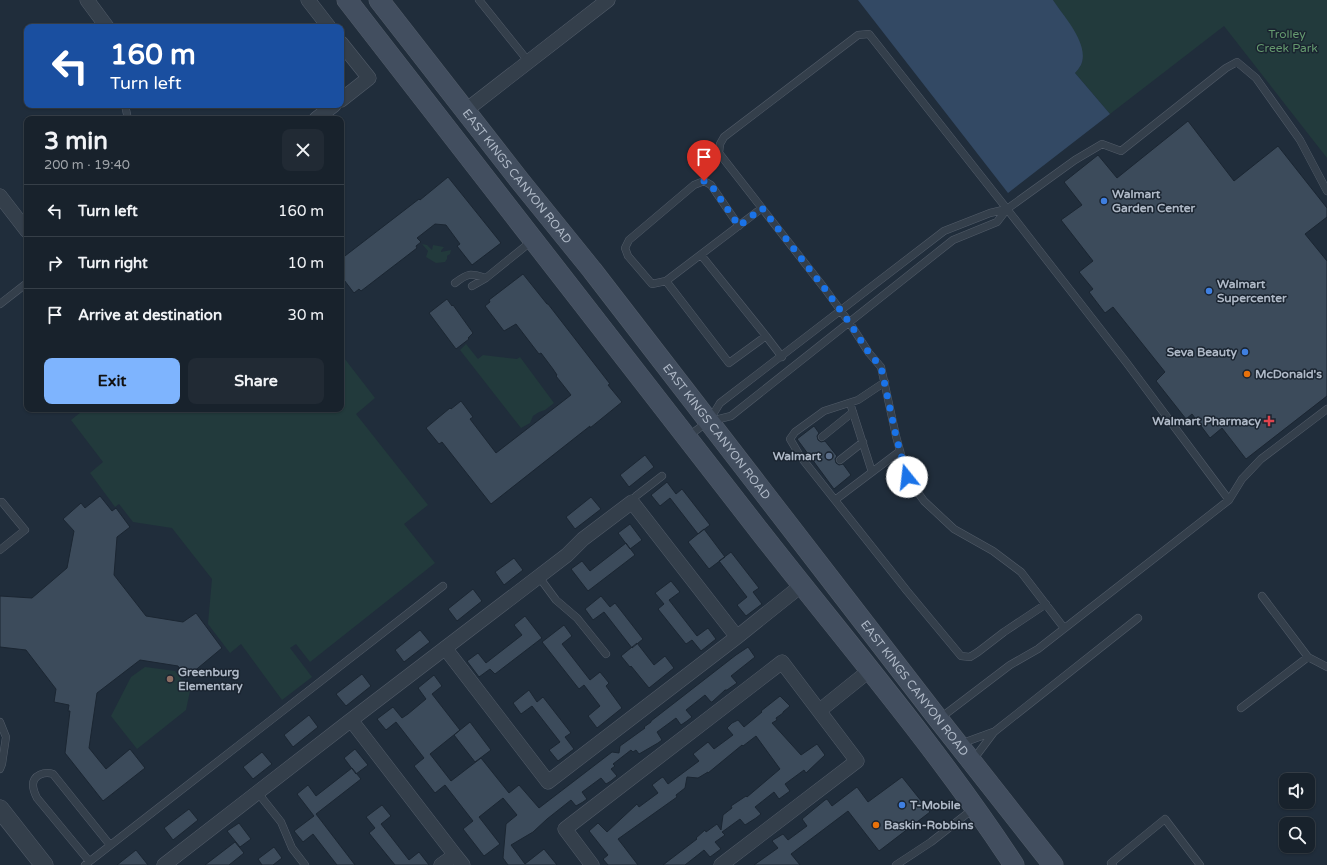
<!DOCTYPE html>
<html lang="en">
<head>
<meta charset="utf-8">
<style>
  body { margin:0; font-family:"Varela Round",sans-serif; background:#212a34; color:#f1f3f6; height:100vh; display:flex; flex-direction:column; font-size:15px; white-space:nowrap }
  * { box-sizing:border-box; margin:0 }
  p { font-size:13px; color:#9fa4a9 }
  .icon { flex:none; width:22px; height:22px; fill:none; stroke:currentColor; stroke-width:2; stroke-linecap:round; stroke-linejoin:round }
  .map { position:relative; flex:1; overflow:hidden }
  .panel { position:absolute; left:24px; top:116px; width:320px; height:296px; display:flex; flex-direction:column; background:#18222c; border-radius:8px; box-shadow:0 1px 3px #0004,0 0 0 1px #363f48 }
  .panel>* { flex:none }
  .banner { position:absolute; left:24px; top:24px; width:320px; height:84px; border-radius:8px; box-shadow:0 1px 3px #0004,0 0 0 1px #363f48; background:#1a4fa0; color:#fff; overflow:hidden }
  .controls { position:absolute; left:1279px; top:773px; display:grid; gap:8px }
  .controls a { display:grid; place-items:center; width:36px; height:36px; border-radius:8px; background:#18222c; box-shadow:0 1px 3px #0004,0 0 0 1px #363f48; font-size:20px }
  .pin { position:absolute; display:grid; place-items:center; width:34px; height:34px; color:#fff; margin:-41px -17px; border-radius:50% 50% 50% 0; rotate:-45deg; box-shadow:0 0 4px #0007 }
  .pin .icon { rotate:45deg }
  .me { position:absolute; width:44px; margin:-22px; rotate:344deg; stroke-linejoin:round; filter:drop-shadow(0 0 3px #0008) }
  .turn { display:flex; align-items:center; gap:14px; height:84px; padding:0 20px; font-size:18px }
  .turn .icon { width:52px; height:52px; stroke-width:2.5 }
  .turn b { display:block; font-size:28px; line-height:34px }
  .round { display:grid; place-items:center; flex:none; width:42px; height:42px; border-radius:8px; background:#212a34 }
  .headline { display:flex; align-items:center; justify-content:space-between; height:68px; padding:0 20px }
  h1 { font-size:24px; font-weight:700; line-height:30px }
  .button { display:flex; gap:8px; margin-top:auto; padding:8px 20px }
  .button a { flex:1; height:46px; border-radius:8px; background:#7eb4fe; color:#111; font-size:16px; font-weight:700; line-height:46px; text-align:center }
  .button a+a { background:#212a34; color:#f1f3f6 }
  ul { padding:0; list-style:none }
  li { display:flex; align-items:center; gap:12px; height:52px; padding:0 20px; border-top:1px solid #363f48 }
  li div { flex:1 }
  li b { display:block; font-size:15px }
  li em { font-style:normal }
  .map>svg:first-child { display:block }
  .green { fill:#223a3c }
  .water { fill:#334964 }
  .building { fill:#3c4b5b; stroke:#1b2632 }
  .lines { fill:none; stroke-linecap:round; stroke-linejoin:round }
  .service-casing { stroke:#525c69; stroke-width:8 }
  .minor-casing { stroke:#525c69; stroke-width:15 }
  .tertiary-casing { stroke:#525c69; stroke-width:19 }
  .secondary-casing { stroke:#525c69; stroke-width:21 }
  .service { stroke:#343f4b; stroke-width:7 }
  .minor { stroke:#343f4b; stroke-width:14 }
  .tertiary { stroke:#343f4b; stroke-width:18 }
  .secondary { stroke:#424e5f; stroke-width:20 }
  .route { stroke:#1a73e8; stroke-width:7; stroke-dasharray:0 12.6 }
  .shop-dot { fill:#3f7fe0; stroke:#1a2430; stroke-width:1.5 }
  .food-dot { fill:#e8710a; stroke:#1a2430; stroke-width:1.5 }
  .health-dot { fill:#e0444e; stroke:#1a2430; stroke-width:1.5 }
  .service-dot { fill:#5c6f8a; stroke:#1a2430; stroke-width:1.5 }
  .education-dot { fill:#8d6e63; stroke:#1a2430; stroke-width:1.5 }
  .labels { text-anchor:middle; stroke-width:3; stroke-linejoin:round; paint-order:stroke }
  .park-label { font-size:12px; fill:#659a6f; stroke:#1a2430 }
  .street-label { font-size:12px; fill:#afb9c7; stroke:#1a2430 }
  .poi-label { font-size:12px; font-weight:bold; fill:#afb9c7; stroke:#1a2430; text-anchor:start }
</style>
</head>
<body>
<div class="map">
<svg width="1327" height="865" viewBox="0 0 1327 865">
  <rect width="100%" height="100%" fill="#202d3b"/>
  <!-- green -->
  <path class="green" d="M1053 0H1327V158L1224 26 1110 114 1075 73C1077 71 1079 68 1081 65 1089 46 1063 16 1053 0Z
    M422 244 427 245 432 250 433 245 444 247 441 251V252L451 250 450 254 447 256V259L445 262 436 263 426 257 428 251Z
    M466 344 478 359 483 355 517 359 520 357 554 403 545 410 539 412 533 416 530 423 521 428 460 350Z
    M341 354 375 398 356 414 428 505 404 524 435 563 310 662 296 644 290 648 312 677 282 700 241 644 230 653 208 624 212 579 172 528 133 522 119 504 115 507 90 473 103 462 71 420 85 409H341Z
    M145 667 175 671 190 691 186 710 137 749 111 716 131 677Z"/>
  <!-- water -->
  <path class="water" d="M858 0H1053C1064 17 1090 44 1081 65 1079 68 1077 71 1075 73L1110 114 1008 193Z"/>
  <!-- building -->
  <path class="building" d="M1188 121 1234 181 1278 146 1327 208V217L1305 234 1327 261V396L1246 459 1222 428 1210 438 1192 414 1186 419 1156 381 1165 372 1113 307 1105 313 1089 292 1093 289 1079 272 1093 261 1061 220 1082 205 1064 182 1098 155 1117 178Z
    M448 177 501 243 472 265 457 246 460 244 446 225 435 224 417 238 421 242 416 246 417 248 361 291 359 289 354 293 341 276V259L419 199 420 200Z
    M523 274 547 304H548L610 384 608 385 622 402 590 428V426L491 504 442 442 439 444 426 428 450 408 451 409 461 401 473 417 470 419 496 453 571 395 556 376 557 375 553 369 541 353 539 354 516 324 504 331 485 306 490 302 489 300Z
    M447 299 452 306 453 305 473 333 468 338 469 339 456 349 429 313Z
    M814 426 819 433 817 436 818 440 821 442 825 441 837 456 835 459 836 463 839 465 843 464 851 475 834 489 797 439Z
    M645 455 654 467 629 487 620 475Z
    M667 482 676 494 682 489 710 525 698 534 670 498 660 506 651 495Z
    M100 496 112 511 116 508 130 527 117 537 114 575 146 616 183 622 196 613 222 648 186 678 178 666 140 660 97 693 89 748 106 769 130 749 145 768 103 801 65 753 70 711H68L69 705 54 702 56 689 26 650 0 647V596L32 598 67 568 74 531 63 519 81 503 85 508Z
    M591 497 601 509 575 529 566 517Z
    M630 524 642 540 630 549 618 533Z
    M704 529 725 557 709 569 688 542Z
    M626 543 635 555 588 591 571 569 582 561 590 571Z
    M731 552 759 588 753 592 762 604 746 616 737 605 747 597 719 561Z
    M514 558 523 570 504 585 495 572Z
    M671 581 680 592 669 600 697 636 708 628 716 639 701 651 692 640 686 644 658 609 664 604 655 593Z
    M473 589 482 601 457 621 448 609Z
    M601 596 610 607 615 603 643 639 632 648 604 612 593 620 585 609Z
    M525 616 542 638 495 674 490 669 479 677 467 661 478 653 486 663 522 635 514 625Z
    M564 625 572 636 562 644 590 680 600 672 609 683 606 686 622 708 597 728 588 716 600 706 584 685 579 689 542 642Z
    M420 630 430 642 404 662 395 650Z
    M637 643 654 665 665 656 674 668 649 688 631 666 630 667 621 656Z
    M748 647 755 657 731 676 737 683 727 690H725L712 702H711L705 695 686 710 692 717 687 721 681 725 676 718 657 732 662 740 658 743 639 754 636 750 633 752 631 750 613 764 615 766 611 769 617 776 611 781 606 784 601 778 582 792 587 799 583 802 576 806 571 800 547 819 533 832 511 845 525 864 544 849 557 865H508L503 858 506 824 517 815 503 798 479 817 500 844 484 856 463 829 473 821 445 785 435 793 414 766 424 758 396 722 386 730 377 719 393 707 402 718 408 714 426 699 418 688 434 675 442 686 432 694 460 730 430 754 451 781 481 758 509 793 519 785 539 808 612 752 619 753 620 746 645 728 644 727 651 722V721L736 655Z
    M362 674 371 686 346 706 336 694Z
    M529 690 537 702 543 697 571 733 565 737 574 749 558 761 549 750 560 742 532 706 521 714 513 703Z
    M780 696 790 706 783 712V713L776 718 777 720 772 723 801 755 817 744 825 755 806 773 804 770 785 784 790 791 779 799 774 792 755 807 761 814 756 818 745 825 740 819 722 832 725 835 715 842 721 849 710 857 704 850 685 865H663L697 839 696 838 705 830 706 832 717 824 721 830 723 815 732 808 731 806 746 796 747 797 780 769 756 736 743 746 742 745 708 773V772L698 778 687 777 685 788 676 795 677 797 618 839 638 865H608L603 859 608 855 589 831 598 823 607 832 637 804 639 807 658 793 652 785 661 778 663 777 668 784 699 761 693 754 708 742 714 749 733 735 727 728 732 723 738 720 744 727 762 712 761 711Z
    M309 715 318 727 293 747 284 735Z
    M470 722 491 750 475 762 454 735Z
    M355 749 368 765 356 774 344 758Z
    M262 752 272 764 253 779 243 767Z
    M352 768 361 779 316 814 355 865H337L313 834 303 842 294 831 314 816 297 794 308 785 316 796Z
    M902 777 930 812 879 851 848 811 791 854 800 865H754L778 848 772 841 773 840 783 834 788 840 807 826 802 819 825 800 827 799 832 806 857 787 868 802Z
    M382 805 391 816 381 824 409 860 419 852 429 865H395L369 833 375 828 366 817Z
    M189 809 198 820 173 840 164 828Z
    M239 823 251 839 240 847 227 831Z
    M235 842 244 853 229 865H205Z
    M274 847 282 858 273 865H262L258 859Z
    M136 850 148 865H117Z"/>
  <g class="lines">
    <defs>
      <path id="service" d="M479 0 528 61
        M125 105 128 119
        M762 208 666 281 729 363 766 336 782 357
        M701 255 766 336
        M666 281 652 284 628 256 625 248 629 240 694 185 704 181 711 185 739 226
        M455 283C468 273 470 273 486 278
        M472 286 486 278 533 240
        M0 304 27 283
        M885 382 858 400 824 411 795 432 790 439 800 456 907 591 961 656 970 657 978 652 1004 632 1046 604
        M850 403 872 472
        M711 421 731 416 953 240 997 222 1007 209 1075 160 1102 144 1121 151 1226 68 1237 62 1256 78 1300 140 1327 191
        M687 437 709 421 720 403 944 231 990 213 1007 209
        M822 437 853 412
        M840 460 863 442
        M835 500 900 451
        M0 502H2L25 530 0 550
        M632 502 636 496 662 476
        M539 577 556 600 577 618 606 654
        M1262 596 1308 657 1327 667
        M1064 628 1021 572 993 551 954 529 924 501 907 477 896 436 881 367 869 353 849 322 825 289 719 153 720 144 724 137 858 35 869 34 1007 209 1126 362 1229 500
        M1241 708 1308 657
        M939 719 1010 665 1038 649 1229 500 1242 479 1261 459 1327 409
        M0 722 6 737 2 764 0 769
        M960 744 993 732
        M973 760 994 732 1138 618
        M258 793 281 822 292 848 305 865
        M89 861 37 798C35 794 33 790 33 785 33 775 45 771 53 774L110 845
        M85 865 443 586
        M896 865 931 842 973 809
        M1113 865 1111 863 1165 819 1200 865"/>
      <path id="minor" d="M87 0 107 27
        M308 0 329 27
        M341 43 369 78 341 100
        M465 111 608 0
        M316 119 334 105
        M0 196 27 231
        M445 648 548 782 737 637 802 585
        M819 711 870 670
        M455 855 351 720 567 555 583 539 632 502 737 637
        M164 865 351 720
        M441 865 455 855 463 865
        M592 865 565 829 782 662 857 761 721 865"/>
      <path id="tertiary" d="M0 809 44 865"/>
      <g id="secondary">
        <path d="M347 0C485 178 623 356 761 533 847 643 938 749 1014 865"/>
        <path id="s1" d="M379 0 520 181 592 270 939 720 1053 865"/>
      </g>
    </defs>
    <!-- service casing -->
    <use href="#service" class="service-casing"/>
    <!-- minor casing -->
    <use href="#minor" class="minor-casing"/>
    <!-- tertiary casing -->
    <use href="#tertiary" class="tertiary-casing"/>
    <!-- secondary casing -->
    <use href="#secondary" class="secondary-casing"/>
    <!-- service -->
    <use href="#service" class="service"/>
    <!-- minor -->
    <use href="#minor" class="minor"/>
    <!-- tertiary -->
    <use href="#tertiary" class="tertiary"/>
    <!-- secondary -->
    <use href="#secondary" class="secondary"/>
  </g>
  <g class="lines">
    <!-- route -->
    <path class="route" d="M704 181 711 185 739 226 762 208 825 289 849 322 869 353 881 367 896 436 907 477"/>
  </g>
  <!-- markers -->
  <g class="shop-dot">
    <circle cx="1104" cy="201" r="4"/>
    <circle cx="1209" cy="291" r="4"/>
    <circle cx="1245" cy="352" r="4"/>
    <circle cx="902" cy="805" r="4"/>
  </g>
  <g class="food-dot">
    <circle cx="1247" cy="374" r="4"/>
    <circle cx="876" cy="825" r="4"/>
  </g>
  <path class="health-dot" d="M1267 415h4v4h4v4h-4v4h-4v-4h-4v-4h4z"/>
  <circle class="service-dot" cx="829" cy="456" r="4"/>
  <circle class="education-dot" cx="170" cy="679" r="4"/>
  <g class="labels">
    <!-- park labels -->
    <g class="park-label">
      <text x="1287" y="38">Trolley<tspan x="1287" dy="14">Creek Park</tspan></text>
    </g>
    <!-- street labels -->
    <g class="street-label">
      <text dy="4" stroke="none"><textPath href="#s1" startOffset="224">EAST KINGS CANYON ROAD</textPath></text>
      <text dy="4" stroke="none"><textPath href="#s1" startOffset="548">EAST KINGS CANYON ROAD</textPath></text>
      <text dy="4" stroke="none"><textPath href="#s1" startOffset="872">EAST KINGS CANYON ROAD</textPath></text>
    </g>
    <!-- poi labels -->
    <g class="poi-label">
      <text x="1112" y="198">Walmart<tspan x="1112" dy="14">Garden Center</tspan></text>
      <text x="1217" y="288">Walmart<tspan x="1217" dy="14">Supercenter</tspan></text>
      <text x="1237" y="356" text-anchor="end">Seva Beauty</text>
      <text x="1255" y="378">McDonald's</text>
      <text x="1261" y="425" text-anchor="end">Walmart Pharmacy</text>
      <text x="821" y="460" text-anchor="end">Walmart</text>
      <text x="178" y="676">Greenburg<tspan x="178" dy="14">Elementary</tspan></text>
      <text x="910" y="809">T-Mobile</text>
      <text x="884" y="829">Baskin-Robbins</text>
    </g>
  </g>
</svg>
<div class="controls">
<a><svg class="icon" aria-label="sound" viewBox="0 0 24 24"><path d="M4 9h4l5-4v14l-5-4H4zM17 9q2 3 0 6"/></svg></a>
<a><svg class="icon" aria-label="search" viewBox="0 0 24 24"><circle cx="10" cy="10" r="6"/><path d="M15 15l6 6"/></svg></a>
</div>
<div class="pin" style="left:704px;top:181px;background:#d93025"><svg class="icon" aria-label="arrive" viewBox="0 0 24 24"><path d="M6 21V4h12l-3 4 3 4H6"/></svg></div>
<svg class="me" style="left:907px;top:477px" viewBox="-20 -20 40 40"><circle r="19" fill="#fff"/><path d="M0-13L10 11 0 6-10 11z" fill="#1a73e8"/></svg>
<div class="banner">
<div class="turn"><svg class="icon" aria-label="left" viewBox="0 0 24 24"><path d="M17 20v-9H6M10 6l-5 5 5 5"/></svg><div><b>160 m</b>Turn left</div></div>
</div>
<section class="panel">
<div class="headline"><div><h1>3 min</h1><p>200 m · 19:40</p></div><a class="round"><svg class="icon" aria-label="close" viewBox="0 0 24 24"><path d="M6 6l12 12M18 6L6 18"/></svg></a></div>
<ul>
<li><svg class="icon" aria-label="left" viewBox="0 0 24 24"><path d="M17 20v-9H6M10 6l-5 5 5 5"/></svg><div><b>Turn left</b></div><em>160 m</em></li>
<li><svg class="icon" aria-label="right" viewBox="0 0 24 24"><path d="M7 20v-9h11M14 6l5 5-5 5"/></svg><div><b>Turn right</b></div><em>10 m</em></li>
<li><svg class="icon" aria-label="arrive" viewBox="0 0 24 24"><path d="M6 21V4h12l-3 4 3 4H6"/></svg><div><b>Arrive at destination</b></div><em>30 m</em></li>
</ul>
<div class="button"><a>Exit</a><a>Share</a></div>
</section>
</div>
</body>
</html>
